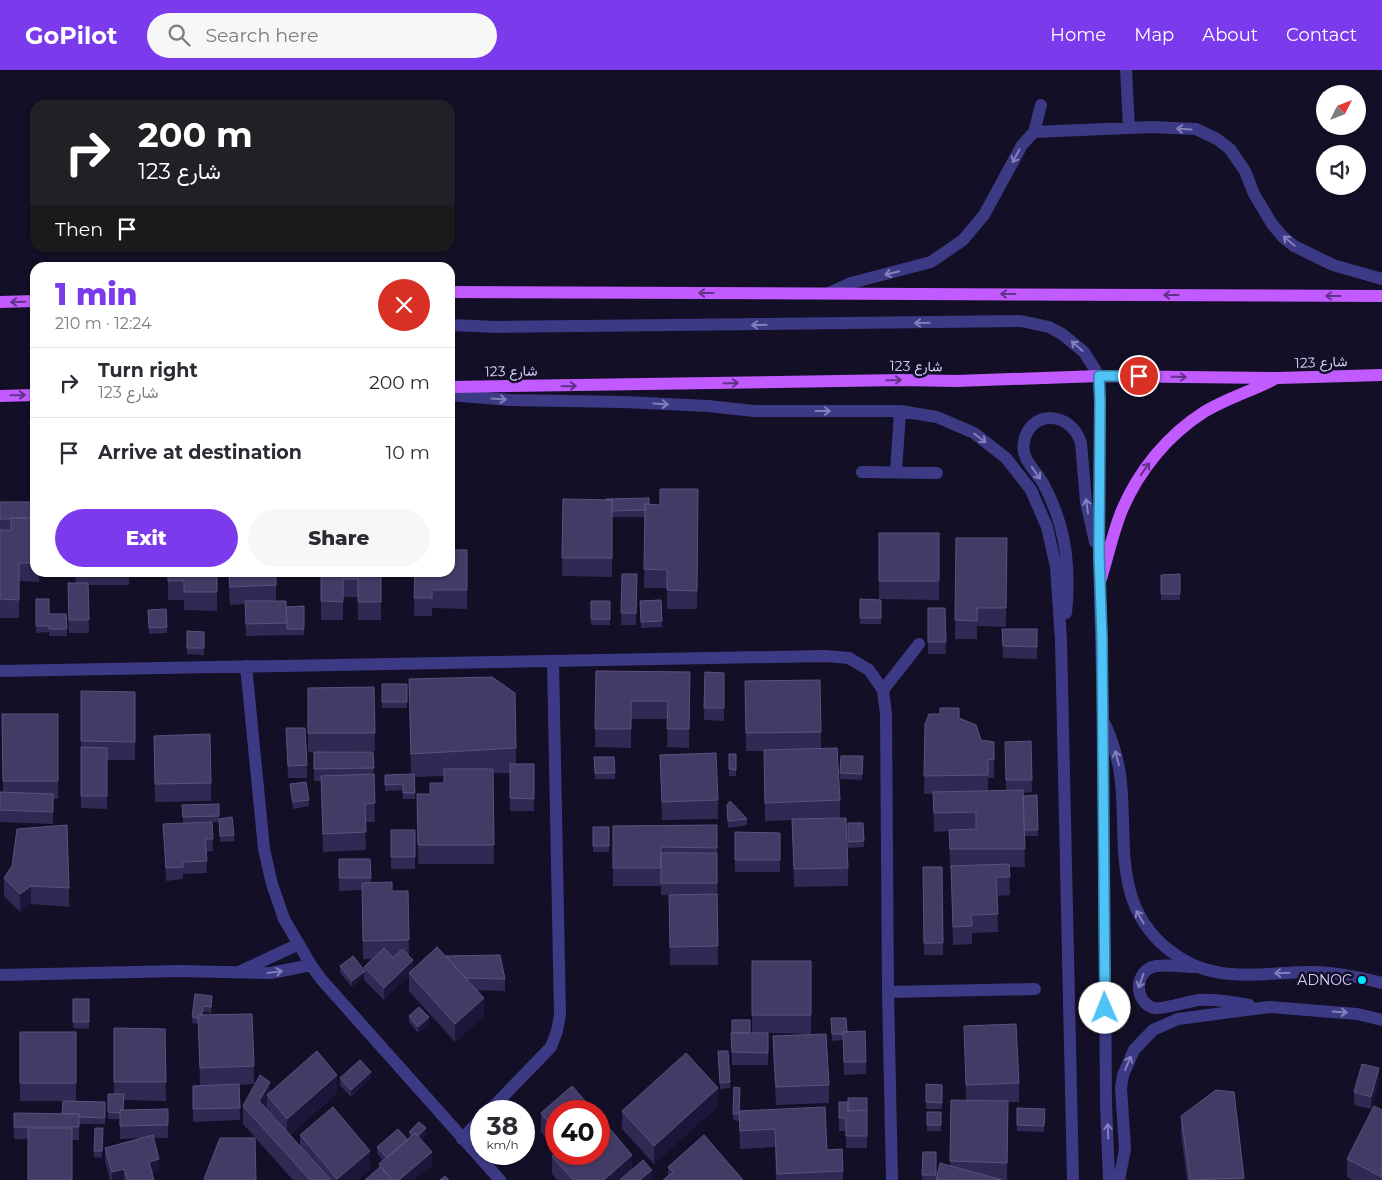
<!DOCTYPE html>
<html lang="en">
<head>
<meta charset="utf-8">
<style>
  body { margin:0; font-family:Montserrat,Vazirmatn,sans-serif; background:#f7f7f7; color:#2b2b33; height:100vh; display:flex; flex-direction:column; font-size:19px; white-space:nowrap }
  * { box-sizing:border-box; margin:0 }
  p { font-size:16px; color:#7c7c81 }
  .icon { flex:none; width:28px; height:28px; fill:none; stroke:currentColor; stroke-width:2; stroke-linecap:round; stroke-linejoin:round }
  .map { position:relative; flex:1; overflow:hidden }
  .drawer { position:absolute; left:30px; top:192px; width:425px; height:315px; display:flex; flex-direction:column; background:#fff; border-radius:15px; box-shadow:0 1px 4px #0004 }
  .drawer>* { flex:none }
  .banner { position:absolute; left:30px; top:30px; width:425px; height:152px; border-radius:15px; box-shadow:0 1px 4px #0004; background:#202124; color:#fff; overflow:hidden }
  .needle { width:32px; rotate:48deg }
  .buttons { position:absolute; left:1316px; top:15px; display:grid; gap:10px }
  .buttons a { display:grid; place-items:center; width:50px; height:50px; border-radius:50%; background:#fff; box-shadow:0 1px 4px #0004; font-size:25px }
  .speed { position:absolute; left:470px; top:1030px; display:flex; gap:10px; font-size:25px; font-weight:700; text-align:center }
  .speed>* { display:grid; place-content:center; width:65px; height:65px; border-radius:50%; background:#fff; box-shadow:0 1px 4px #0004; line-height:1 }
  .speed small { font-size:12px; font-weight:400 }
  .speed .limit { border:8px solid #d22; background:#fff; color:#111 }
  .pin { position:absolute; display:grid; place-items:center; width:42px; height:42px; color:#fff; margin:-21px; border:2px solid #fff; border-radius:50%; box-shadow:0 1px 5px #0007 }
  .me { position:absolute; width:55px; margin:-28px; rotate:359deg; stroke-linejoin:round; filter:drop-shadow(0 0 4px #0008) }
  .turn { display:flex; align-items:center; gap:18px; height:105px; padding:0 25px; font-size:22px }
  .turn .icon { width:65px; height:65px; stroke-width:2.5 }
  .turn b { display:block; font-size:35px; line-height:42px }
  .then { display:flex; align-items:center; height:48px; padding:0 25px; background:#0003; gap:10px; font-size:19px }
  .round { display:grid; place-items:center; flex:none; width:52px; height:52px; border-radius:26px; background:#f7f7f7 }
  .overview { display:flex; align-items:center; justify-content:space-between; height:85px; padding:0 25px }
  h1 { font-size:30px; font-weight:800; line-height:38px; color:#7c3aed }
  .cta { display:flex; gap:10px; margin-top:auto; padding:10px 25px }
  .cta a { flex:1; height:58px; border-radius:30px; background:#7c3aed; color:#fff; font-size:20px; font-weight:800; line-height:58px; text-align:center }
  .cta a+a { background:#f7f7f7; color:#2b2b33 }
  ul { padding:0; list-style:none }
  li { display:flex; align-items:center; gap:15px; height:70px; padding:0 25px; border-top:1px solid #e1e1e2 }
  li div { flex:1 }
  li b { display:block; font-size:19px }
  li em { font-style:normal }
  header { display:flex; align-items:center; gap:30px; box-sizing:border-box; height:70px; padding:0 25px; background:#7c3aed; color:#fff }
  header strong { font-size:24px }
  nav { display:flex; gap:28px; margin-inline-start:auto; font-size:18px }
  .search { width:350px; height:45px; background:#f7f7f7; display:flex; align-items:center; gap:12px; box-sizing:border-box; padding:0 18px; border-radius:28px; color:#7c7c81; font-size:19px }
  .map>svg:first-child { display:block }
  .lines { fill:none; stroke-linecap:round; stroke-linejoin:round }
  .minor { stroke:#3d3a85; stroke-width:12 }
  .major { stroke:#c25bff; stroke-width:12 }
  .wall { fill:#312854 }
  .shaded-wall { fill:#1d163a }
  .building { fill:#433a66; stroke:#5a527e }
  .oneway { stroke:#837fbc }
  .oneway2 { stroke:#623188 }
  .route-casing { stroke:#337fa1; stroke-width:12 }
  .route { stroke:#4fc3f7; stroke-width:9 }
  .poi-dot { fill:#00e5ff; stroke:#130f26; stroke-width:2 }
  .labels { text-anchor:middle; stroke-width:5; stroke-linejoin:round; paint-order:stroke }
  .street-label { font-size:14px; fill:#d9d4ff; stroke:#130f26 }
  .poi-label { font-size:14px; fill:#d9d4ff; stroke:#130f26; text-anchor:end }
</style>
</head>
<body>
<header>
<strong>GoPilot</strong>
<div class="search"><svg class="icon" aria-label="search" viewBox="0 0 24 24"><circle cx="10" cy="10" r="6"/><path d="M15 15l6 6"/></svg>Search here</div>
<nav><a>Home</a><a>Map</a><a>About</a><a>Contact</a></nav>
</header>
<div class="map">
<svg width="1382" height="1110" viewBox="0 0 1382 1110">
  <rect width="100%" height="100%" fill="#130f26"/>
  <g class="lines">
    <!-- minor -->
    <path class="minor" d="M1126 0 1129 58
      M1034 62 1041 35
      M829 223 851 213 931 192 963 170 984 145 1022 75 1034 62 1152 57 1196 59 1217 69 1230 79 1245 101 1254 124 1272 154 1283 167 1294 176 1333 195 1382 209
      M450 255 497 257 1021 251 1049 257 1062 264 1084 282 1099 306 1100 331 1099 484 1103 648 1106 1034 1109 1110
      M450 325 510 330 624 332 708 336 754 341H900L937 347 974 363 1006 388 1031 420 1047 457 1056 497 1061 570 1073 1110
      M862 402 937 403
      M896 402 900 341
      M1066 543C1069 514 1068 482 1060 455 1056 441 1051 428 1044 415 1037 401 1020 389 1024 372 1029 340 1071 340 1081 373L1086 432 1095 472
      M246 596 264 779 272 814 284 849 311 895 321 909 500 1110
      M0 601 825 586 849 588 869 600 883 620 886 644 888 922 892 1110
      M883 620 919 574
      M1105 654C1113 672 1119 691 1121 712 1127 774 1113 836 1169 880 1183 891 1199 899 1216 902 1247 908 1280 902 1311 902 1334 902 1359 907 1382 913
      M1195 897C1183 897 1168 894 1156 896 1134 900 1133 932 1154 938 1162 940 1189 931 1199 930 1216 929 1233 932 1249 935
      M241 901 299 874
      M0 905 180 901 271 903 311 895
      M888 922 1035 919
      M489 1041 551 977 557 961 560 945 553 591
      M462 1069 481 1049
      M1119 1110 1125 1079 1121 1018 1123 1005 1134 980 1153 960 1178 949 1269 937 1357 944 1382 950"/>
    <!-- major -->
    <path class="major" d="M450 222 1382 226
      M0 232 35 231
      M450 317 901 310 956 311 1099 306 1278 308 1382 305
      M0 326 35 325
      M1101 509C1108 486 1113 462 1122 440 1139 400 1168 365 1204 342 1225 329 1251 321 1273 310"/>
  </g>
  <!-- wall -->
  <path class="wall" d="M698 419 697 539H667V518H644L645 447H612V507L562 506 563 429 660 435Z
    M0 432H35V502H39V512L19 511V548H0Z
    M879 463H939V530L879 529Z
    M956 468H1007L1006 557 977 556V569H955Z
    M467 480V539L432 538V546H414L415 502Z
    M75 502H129V515H88L89 563H69L68 513H76Z
    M168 502H217V541L184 540V530H168Z
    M228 502H276V531L286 537 304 536V565L246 566 245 534 230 535Z
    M321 502H381V550H358V527H343V550H321Z
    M622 504H637L636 555H621Z
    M1180 504V530H1161V505Z
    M36 529 49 544H66L67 566H49V562L36 563Z
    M860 529 881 530V554H860Z
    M661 530 662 557 641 558 640 531Z
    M591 531H610V555H591Z
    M928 538H945L946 584H928Z
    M148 540 167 557V563L149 564Z
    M1002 559H1037V589L1003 588Z
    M187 561 204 562V585L187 584Z
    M596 601 690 602 689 678 667 677 668 649H631V678L595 677Z
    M705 602 724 603V651L704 650Z
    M409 609 515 623 516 694H534V741H510V703H493L494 794H418L417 724H430L444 713V706L415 707V729H403V720L385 721V705L411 704 409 633Z
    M745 611 821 662V678L840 730V748L848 798V816L794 817 792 750 765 751 764 681H746Z
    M382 614H407V638H382Z
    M374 617 375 681 308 682V618Z
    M81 621 135 622V690H107V739L81 738Z
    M2 644H58V729H53V754L0 752V722H3Z
    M925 654 981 670 994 690V708H988V721H1006L1005 672 1031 671 1032 722 1023 723V726L1037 725 1038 766H1024L1025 797H1009L1010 825 997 826 998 862 972 863V874L953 875 951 798H950L949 761 934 762 933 724H924Z
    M286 658 307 695V708H288Z
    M154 666 211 713V731L155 732Z
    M314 682H373L375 752H365L366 780 323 782 321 711H314Z
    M729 684H736V706H729Z
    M660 685 718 730V749L662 750Z
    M841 686H863L862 710 840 709Z
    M594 687H614L615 709H595Z
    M290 714 309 730V736L293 739 290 720Z
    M182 735 219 746V749L234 765V771L220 772 219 752H212L213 781 206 782 207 803 183 804V809L166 811 163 754 183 753Z
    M727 735 747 749V755L728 758Z
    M848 753H863L864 777 848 778Z
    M717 755 718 895H670L669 825H661V816H613V756Z
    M593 757H609V782H593Z
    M391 760H415V799H391Z
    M735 762 780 763V802H735Z
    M339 789H370L371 812 392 821H408L409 886 413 899 446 886 505 909V921L476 920 484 947 455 972 409 921V906L384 930 364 910V907L352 917 340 903V896L364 900V897L373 889H363L362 820 339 821Z
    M923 797H942L943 885H924Z
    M4 808 69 818V837L31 834 20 842 4 826Z
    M752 891H811V964L768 963V995H732L731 963H752Z
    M195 924 212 932 211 943 203 942 202 945 254 996V1014L239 1015 240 1050 193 1052V1016L200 1015 198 954 192 953Z
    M73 929H89V959L73 958Z
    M409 946 429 954 418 963 409 952Z
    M831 948 847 962 866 992V1004L844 1005 843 970 832 971Z
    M964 956 1019 1013V1032H1008L1007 1110H936L950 1096 951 1030H966Z
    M114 958 165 959 166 1031 123 1030V1040L168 1055V1068H153L159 1101 152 1103 154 1110H110L105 1091V1078L141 1068 120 1069V1049H108V1024H114Z
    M20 962H76V1031L105 1032V1054H79V1070L14 1069V1043L62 1044 63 1031H20Z
    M773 966 829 1015V1033L776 1035 773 985Z
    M718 981 730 1012V1018L720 1019Z
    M340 1008H371L351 1027 340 1015Z
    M1379 1010 1371 1039 1354 1035V1022Z
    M942 1015V1039H926V1032Z
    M1234 1022 1244 1110H1187L1181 1064V1046Z
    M270 1023H337L290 1065 300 1076V1065L370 1099 358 1110H293L243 1054V1036Z
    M740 1024 739 1041 827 1080 843 1101V1110H776L775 1077 740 1079 739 1046V1051L733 1050V1044Z
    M867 1028V1078H846V1061H839V1032H848Z
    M718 1036 654 1094 622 1059V1041Z
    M1017 1038 1045 1039 1044 1062 1017 1061Z
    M1382 1040V1110H1352L1347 1107V1089Z
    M556 1041V1079L541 1062V1043Z
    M927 1042H941V1061H927Z
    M103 1058 102 1088 94 1087V1081Z
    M409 1062 426 1065 421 1069 432 1095 414 1110H365L379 1098V1094L383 1091 377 1083V1077L408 1070 410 1068Z
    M923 1082H936V1110H922Z
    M552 1086 632 1099 652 1110H557L552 1104Z
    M668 1097 743 1110 668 1106Z"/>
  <!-- shaded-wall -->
  <path class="shaded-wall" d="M31 816V834L20 842V824Z
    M413 890V903H409V906L384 930V918Z
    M364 901V907L352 917V911Z
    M484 928V947L455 972V954Z
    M429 947V954L418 963V957Z
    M1379 998V1010L1371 1039V1027Z
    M371 1002V1008L351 1027V1020Z
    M337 1005V1023L287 1067V1049Z
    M270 1012V1029L267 1025V1036L259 1050V1031Z
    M718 1018V1036L654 1094V1076Z
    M426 1058V1065L416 1074V1068Z
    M370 1081V1099L358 1110H337V1109Z
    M432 1082V1095L414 1110H399Z
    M632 1085V1103L625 1110H604Z
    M159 1089V1101L149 1104V1092Z
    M124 1099V1110H112V1102Z
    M652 1100V1110H640Z"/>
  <!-- building -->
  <path class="building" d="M660 419H698L697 521 667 520V500L644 499 645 434 660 435Z
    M649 428V434H645V440L612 441V430H606V429Z
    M563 429 612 430V488H562Z
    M0 432H35V448H11V449H0Z
    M11 448H35V493H19V530L0 529V460H11Z
    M879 463H939V511H879Z
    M956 468H1007L1006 538H977V551L955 550Z
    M450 480H467V520H432V528H414L415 502H450Z
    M168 502H217V522H184V511H168Z
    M229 502H276V515L230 517Z
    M321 502H381V532H358V509H343V532L321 531Z
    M622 504H637L636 543H621Z
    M1180 504V524H1161V505Z
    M68 513H88L89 550H69Z
    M36 529H49V544H66L67 559H49V556H36Z
    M860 529 881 530V548H860Z
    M661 530 662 551 641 552 640 531Z
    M245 531H286L287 553 246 554Z
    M591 531H610V549H591Z
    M304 536V559H287L286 537Z
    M928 538H945L946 572H928Z
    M166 539 167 557 149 558 148 540Z
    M1002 559H1037V577L1003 576Z
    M187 561 204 562V578H187Z
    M596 601 690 602 689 659H667L668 631H631V659H595Z
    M705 602 724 603V638H704Z
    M492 607 515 623 516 678 411 684 409 609Z
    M820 610 821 662 746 663 745 611Z
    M382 614H407V632H382Z
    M374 617 375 663H308V618Z
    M81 621 135 622V672L81 671Z
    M940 638H959V648L976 655 981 670 994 672V690L988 689V705L924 706 925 654 929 644H940Z
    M2 644H58V711H3Z
    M286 658H305L307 695 288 696Z
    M210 664 211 713 155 714 154 666Z
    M1031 671 1032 710H1006L1005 672Z
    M81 677 107 678V726H81Z
    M837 678 840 730 765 733 764 680Z
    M314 682H373L374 698 314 699Z
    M716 683 718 730 662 732 660 685Z
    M729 684H736V700L729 699Z
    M841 686H863L862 704 840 703Z
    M594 687H614L615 703H595Z
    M510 694H534V729L510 728Z
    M444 699H493L494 775H418L417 724H430V713H444Z
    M374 704 375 733 365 734 366 762 323 764 321 706Z
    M414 704 415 723H403V714L385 715V705Z
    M306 712 309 730 293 732 290 714Z
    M1023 720 1025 779H950L949 760 976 759V742L934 743 933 722Z
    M0 722 53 724V742L0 740Z
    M1037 725 1038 760H1024L1023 726Z
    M730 731 747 749 728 751 727 735Z
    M219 734V746L183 747 182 735Z
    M232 747 234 765 220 766 219 749Z
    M846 748 848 798 794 799 792 749Z
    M212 752 213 769H205L207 791 183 792V797L166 798 163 754Z
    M848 753H863L864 771 848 772Z
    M67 755 69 818 31 816 20 824 4 808 12 796 17 759Z
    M717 755V778L661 777V798H613V756Z
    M593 757H609V776H593Z
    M391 760H415V787H391Z
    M735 762 780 763V790H735Z
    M661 783H717V813H661Z
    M339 789H370L371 808H339Z
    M1009 794 1010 807H996L998 844 971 845 972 856 953 857 951 796Z
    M923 797H942L943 873H924Z
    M392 812V821H408L409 870 363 871 362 813Z
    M717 824 718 876 670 877 669 825Z
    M437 877 484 928 455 954 409 903Z
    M384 878 393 888 402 879 413 890 384 918 364 897Z
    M500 885 505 909 465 908 446 886Z
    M353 886 365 901 352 911 340 896Z
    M752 891H811V945H752Z
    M195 924 212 926 211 937 203 936 202 945H198V948L192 947Z
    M73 929H89V952H73Z
    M419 937 429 947 418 957 409 946Z
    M252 944 254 996 200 998 198 945Z
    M831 948H846L847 962H843V964H832Z
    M732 950H750V963H732Z
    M1016 954 1019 1013 966 1015 964 956Z
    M114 958 165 959 166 1012H114Z
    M865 961 866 992H844L843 962Z
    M20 962H76V1013H20Z
    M731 963H768V983L732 982Z
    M826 964 829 1015 776 1017 773 966Z
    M317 981 337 1005 287 1049 267 1025Z
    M718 981H728L730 1012 720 1013Z
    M686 983 718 1018 654 1076 622 1041Z
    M360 990 371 1002 351 1020 340 1008Z
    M1362 994 1379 998 1371 1027 1354 1022Z
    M260 1005 270 1012 259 1031 331 1110H310L243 1036Z
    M239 1014 240 1038 193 1039V1016Z
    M926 1014 942 1015V1033L926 1032Z
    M572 1016 594 1041H556V1061L541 1043Z
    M734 1017 740 1018 739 1044H733Z
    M1216 1020 1234 1022 1244 1108 1190 1110 1181 1046Z
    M108 1024H124L123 1040H120V1043L108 1042Z
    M848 1028H867V1040L848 1041Z
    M951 1030 1008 1031 1007 1093 950 1091Z
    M63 1031 105 1032V1048L79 1047V1044H62Z
    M839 1032H848V1041L867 1040V1066H846V1048H839Z
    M1374 1036 1382 1040V1107L1347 1089Z
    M333 1037 370 1081 337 1109 300 1065Z
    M825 1037 827 1080 842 1079 843 1101 777 1104 775 1059 740 1061 739 1041Z
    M1017 1038 1045 1039 1044 1056 1017 1055Z
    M168 1039V1055L120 1056V1040Z
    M927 1042H941V1055H927Z
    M14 1043 79 1044V1057H14Z
    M599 1046 632 1085 604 1110H573L552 1086 556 1082V1084H599Z
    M419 1052 426 1058 418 1066 415 1063 413 1065 409 1062Z
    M28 1058H72V1110H28Z
    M95 1058H103L102 1081H94Z
    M398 1059 408 1070 387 1088 377 1077Z
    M415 1063 432 1082 399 1110H393L379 1094Z
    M153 1065 159 1089 149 1092 154 1110H127L124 1099 112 1102 105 1078Z
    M704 1065 743 1110H663L673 1102 668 1097Z
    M220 1068H255L256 1110H206L204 1109Z
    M923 1082H936V1105H922Z
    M643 1090 652 1100 640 1110H620Z
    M940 1093 1002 1110H936Z
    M380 1097 393 1110H365Z
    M445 1106 449 1110H440Z"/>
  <!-- one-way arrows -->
  <defs><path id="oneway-shaft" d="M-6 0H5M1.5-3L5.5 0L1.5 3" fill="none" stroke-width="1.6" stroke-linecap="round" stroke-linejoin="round" transform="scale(1.25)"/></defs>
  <g class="oneway">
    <use href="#oneway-shaft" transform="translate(1184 59) rotate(-177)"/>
    <use href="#oneway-shaft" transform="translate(1016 86) rotate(118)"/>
    <use href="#oneway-shaft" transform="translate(1289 171) rotate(-140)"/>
    <use href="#oneway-shaft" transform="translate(892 203) rotate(166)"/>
    <use href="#oneway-shaft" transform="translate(922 253) rotate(179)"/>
    <use href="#oneway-shaft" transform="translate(759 255) rotate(179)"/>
    <use href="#oneway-shaft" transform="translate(1077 276) rotate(-138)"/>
    <use href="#oneway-shaft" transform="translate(499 329) rotate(4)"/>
    <use href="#oneway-shaft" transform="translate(661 334) rotate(4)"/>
    <use href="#oneway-shaft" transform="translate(823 341)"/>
    <use href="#oneway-shaft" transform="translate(980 368) rotate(37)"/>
    <use href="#oneway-shaft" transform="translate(1036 403) rotate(55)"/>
    <use href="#oneway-shaft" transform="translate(1087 436) rotate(-98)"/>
    <use href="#oneway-shaft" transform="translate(1117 688) rotate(-105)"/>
    <use href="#oneway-shaft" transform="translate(1140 847) rotate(-120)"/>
    <use href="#oneway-shaft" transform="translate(275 902) rotate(-8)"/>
    <use href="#oneway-shaft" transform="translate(1282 903) rotate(178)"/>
    <use href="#oneway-shaft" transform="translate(1141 911) rotate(109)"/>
    <use href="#oneway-shaft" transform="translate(1340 942) rotate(4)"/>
    <use href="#oneway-shaft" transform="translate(1128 993) rotate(-67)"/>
    <use href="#oneway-shaft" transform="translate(1108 1061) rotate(-92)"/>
  </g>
  <g class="oneway2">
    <use href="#oneway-shaft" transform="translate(706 223) rotate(-180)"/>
    <use href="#oneway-shaft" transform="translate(1008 224) rotate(-180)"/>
    <use href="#oneway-shaft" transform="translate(1171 225) rotate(-180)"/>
    <use href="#oneway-shaft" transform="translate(1333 226) rotate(-180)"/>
    <use href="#oneway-shaft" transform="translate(18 232) rotate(179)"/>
    <use href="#oneway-shaft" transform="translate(1179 307) rotate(1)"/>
    <use href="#oneway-shaft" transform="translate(894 310) rotate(-1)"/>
    <use href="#oneway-shaft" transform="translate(731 313) rotate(-1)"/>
    <use href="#oneway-shaft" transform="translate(569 316) rotate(-1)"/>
    <use href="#oneway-shaft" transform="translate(18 325) rotate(-1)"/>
    <use href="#oneway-shaft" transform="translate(1145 399) rotate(-55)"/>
  </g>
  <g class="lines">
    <defs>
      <path id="route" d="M1105 938 1102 568 1099 484 1100 331 1099 306H1139"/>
    </defs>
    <!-- route casing -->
    <use href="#route" class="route-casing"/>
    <!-- route -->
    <use href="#route" class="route"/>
  </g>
  <!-- markers -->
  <circle class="poi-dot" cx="1362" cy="910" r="5"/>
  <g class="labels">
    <!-- street labels -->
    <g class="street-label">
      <text transform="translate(1321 292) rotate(-2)" y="5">شارع 123</text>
      <text transform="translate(916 296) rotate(1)" y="5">شارع 123</text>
      <text transform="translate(511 301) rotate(-1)" y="5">شارع 123</text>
    </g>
    <!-- poi labels -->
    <g class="poi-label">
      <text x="1352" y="915">ADNOC</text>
    </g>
  </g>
</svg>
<div class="buttons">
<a><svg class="needle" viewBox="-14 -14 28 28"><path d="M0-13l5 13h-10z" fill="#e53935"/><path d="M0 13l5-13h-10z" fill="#7c7c81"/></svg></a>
<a><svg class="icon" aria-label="sound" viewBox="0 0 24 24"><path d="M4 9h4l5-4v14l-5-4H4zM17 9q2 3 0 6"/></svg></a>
</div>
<div class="speed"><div>38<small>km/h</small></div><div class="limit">40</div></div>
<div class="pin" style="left:1139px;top:306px;background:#d93025"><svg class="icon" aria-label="arrive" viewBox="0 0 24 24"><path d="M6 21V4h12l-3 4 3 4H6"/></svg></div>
<svg class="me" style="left:1105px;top:938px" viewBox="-20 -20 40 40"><circle r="19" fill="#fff"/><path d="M0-13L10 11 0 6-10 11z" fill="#4fc3f7"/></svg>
<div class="banner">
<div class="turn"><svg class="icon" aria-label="right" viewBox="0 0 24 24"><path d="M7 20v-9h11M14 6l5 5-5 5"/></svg><div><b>200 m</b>شارع 123</div></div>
<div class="then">Then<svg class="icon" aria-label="arrive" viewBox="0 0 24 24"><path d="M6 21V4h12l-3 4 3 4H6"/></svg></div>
</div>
<section class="drawer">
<div class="overview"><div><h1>1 min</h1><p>210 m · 12:24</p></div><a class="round" style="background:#d93025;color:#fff"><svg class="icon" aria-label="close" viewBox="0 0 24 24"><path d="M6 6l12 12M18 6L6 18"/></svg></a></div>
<ul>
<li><svg class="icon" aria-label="right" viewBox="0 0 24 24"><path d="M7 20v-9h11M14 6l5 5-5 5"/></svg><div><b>Turn right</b><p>شارع 123</p></div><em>200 m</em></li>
<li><svg class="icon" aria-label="arrive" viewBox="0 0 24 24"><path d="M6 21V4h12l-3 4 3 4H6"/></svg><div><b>Arrive at destination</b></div><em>10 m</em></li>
</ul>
<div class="cta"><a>Exit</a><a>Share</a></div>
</section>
</div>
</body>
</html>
